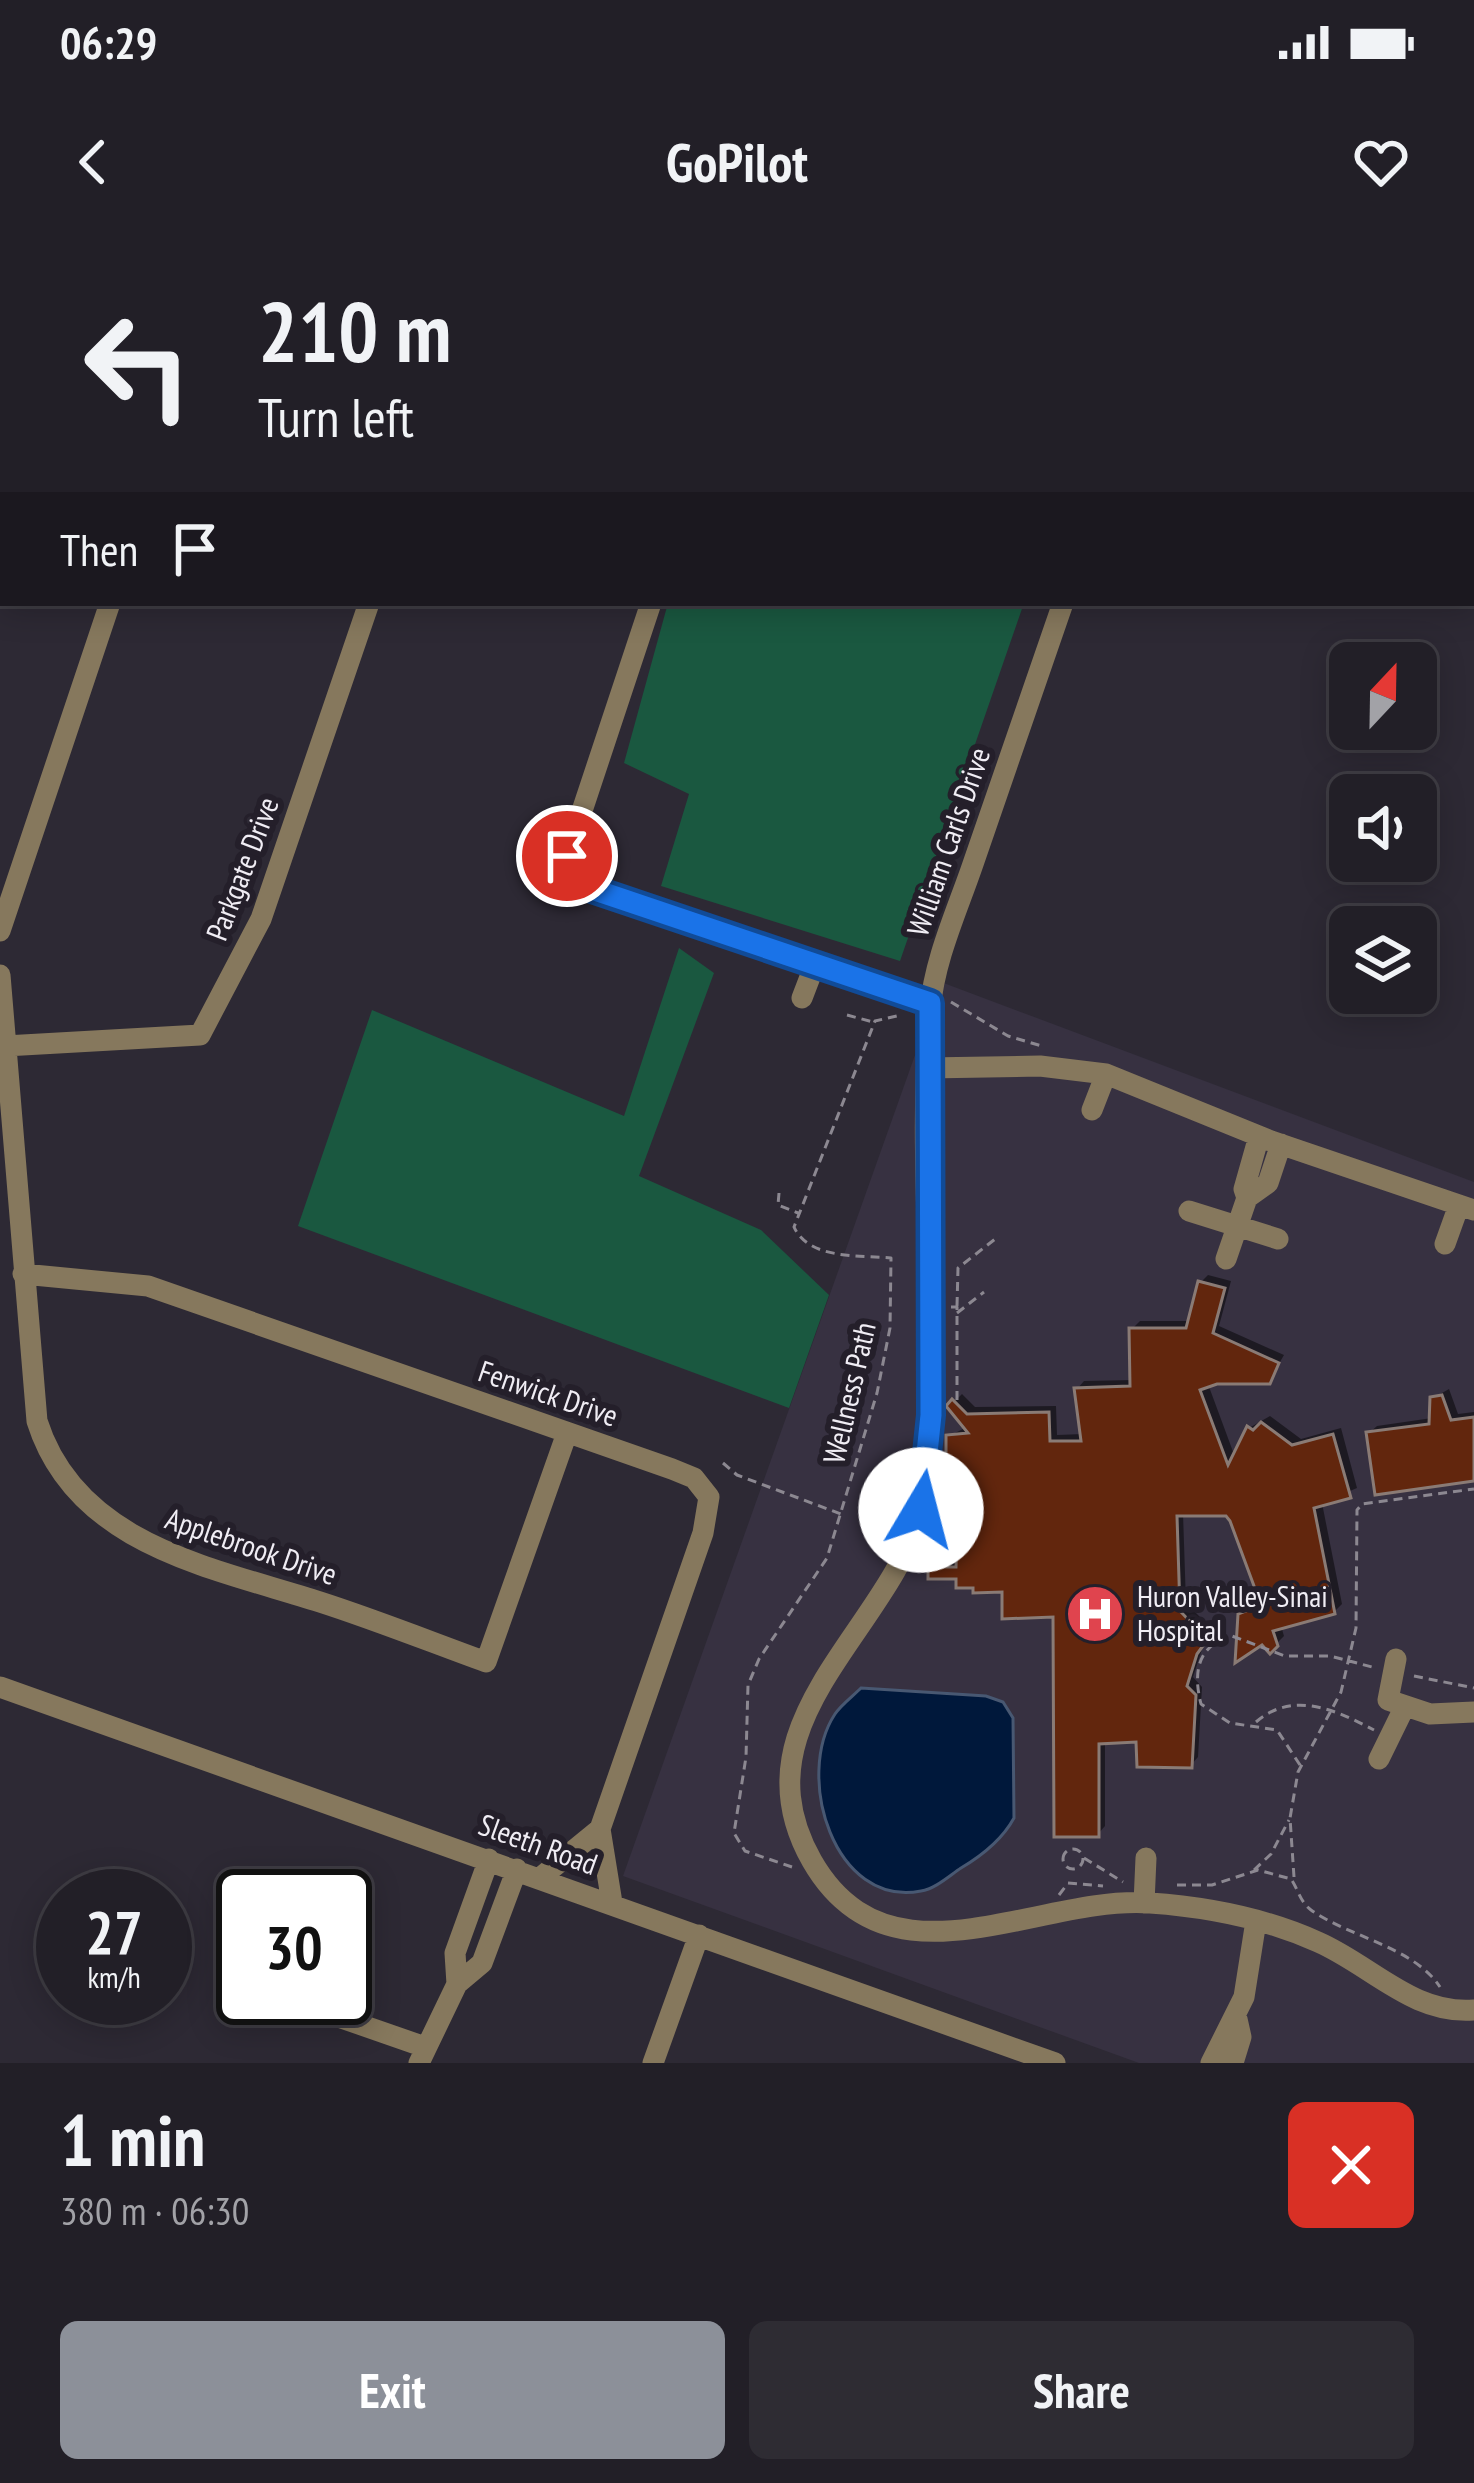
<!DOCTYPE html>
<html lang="en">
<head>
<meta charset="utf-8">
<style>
  body { margin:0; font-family:"PT Sans Narrow",sans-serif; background:#2e2c33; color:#f1f3f6; height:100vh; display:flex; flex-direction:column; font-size:45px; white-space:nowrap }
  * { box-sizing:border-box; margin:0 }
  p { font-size:39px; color:#a2a2a7 }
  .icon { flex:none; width:66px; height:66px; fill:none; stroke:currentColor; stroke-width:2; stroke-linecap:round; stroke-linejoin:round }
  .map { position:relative; height:1823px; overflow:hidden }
  .sheet { display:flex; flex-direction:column; background:#221f27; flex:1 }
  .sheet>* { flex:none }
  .guide { position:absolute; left:0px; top:0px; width:1476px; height:366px; box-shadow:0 6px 30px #0003,0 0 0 3px #3f3d44; background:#221f27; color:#f1f3f6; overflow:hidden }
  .needle { width:78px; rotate:22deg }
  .buttons { position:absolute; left:1329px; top:402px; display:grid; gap:24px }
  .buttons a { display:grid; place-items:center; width:108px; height:108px; border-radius:18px; background:#221f27; box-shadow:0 6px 30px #0003,0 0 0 3px #3f3d44; font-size:60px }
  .speed { position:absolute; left:36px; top:1629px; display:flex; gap:24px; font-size:60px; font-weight:700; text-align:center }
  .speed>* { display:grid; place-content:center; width:156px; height:156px; border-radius:50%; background:#221f27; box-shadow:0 6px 30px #0003,0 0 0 3px #3f3d44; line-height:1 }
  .speed small { font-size:30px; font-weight:400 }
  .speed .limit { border:6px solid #111; border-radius:18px; background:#fff; color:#111 }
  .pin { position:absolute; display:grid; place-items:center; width:102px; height:102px; color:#fff; margin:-51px; border:6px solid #fff; border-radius:50%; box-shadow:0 3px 12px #0007 }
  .me { position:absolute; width:132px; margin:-66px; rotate:8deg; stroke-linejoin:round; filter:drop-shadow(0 0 9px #0008) }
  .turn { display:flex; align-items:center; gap:42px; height:252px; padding:0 60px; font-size:54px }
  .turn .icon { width:156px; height:156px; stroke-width:2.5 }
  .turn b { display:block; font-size:84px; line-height:102px }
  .then { display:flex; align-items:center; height:114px; padding:0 60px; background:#0003; gap:24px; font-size:45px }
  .round { display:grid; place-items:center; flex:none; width:126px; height:126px; border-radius:18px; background:#2e2c33 }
  .overview { display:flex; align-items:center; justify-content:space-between; height:204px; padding:0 60px }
  h1 { font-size:72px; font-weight:700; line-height:90px }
  .button { display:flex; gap:24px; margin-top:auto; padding:24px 60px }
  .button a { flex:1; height:138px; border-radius:18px; background:#8c9099; color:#fff; font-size:48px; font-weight:700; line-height:138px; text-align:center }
  .button a+a { background:#2e2c33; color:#f1f3f6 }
  .status { display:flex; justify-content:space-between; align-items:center; height:84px; padding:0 60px; background:#221f27; direction:ltr }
  .status svg { height:33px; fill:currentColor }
  header { display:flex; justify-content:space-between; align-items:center; height:156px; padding:0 60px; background:#221f27; font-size:54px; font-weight:700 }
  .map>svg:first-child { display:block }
  .built { fill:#373141 }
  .green { fill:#1a5840 }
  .water { fill:#00183b; stroke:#485872; stroke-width:3 }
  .shadow { fill:#0007 }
  .building { fill:#62260d; stroke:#8a7b75; stroke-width:3 }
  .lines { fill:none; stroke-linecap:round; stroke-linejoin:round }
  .path { stroke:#8c8891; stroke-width:3; stroke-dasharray:9 6; stroke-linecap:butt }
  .minor { stroke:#86785d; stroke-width:21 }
  .route-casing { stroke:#114b97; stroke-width:30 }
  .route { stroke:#1a73e8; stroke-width:21 }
  .labels { text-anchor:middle; stroke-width:12; stroke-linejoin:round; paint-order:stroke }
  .street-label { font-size:30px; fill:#f0edf4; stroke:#241f2a }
  .poi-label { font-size:30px; fill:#f0edf4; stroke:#241f2a; text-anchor:start }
</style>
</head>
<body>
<div class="status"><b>06:29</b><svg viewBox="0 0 49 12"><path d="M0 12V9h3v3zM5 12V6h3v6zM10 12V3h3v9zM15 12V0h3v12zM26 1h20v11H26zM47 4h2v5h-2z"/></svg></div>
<header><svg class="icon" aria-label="back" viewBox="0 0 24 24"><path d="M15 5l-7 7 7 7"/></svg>GoPilot<svg class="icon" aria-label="heart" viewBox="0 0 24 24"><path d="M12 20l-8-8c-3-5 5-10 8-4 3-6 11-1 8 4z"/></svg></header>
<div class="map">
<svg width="1474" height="1823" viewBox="0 0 1474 1823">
  <rect width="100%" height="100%" fill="#2d2934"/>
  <!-- built -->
  <path class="built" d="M941 742 1474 942V1823H1139L623 1636Z"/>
  <!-- green -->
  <path class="green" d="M545 0H885L544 3Z
    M668 363H1024L900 721 661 646 689 554 624 523Z
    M679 708 714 733 639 936 761 990 829 1055 789 1168 298 986 372 770 624 876Z"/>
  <!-- water -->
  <path class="water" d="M861 1448 986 1456 1003 1462 1013 1478 1014 1578C1002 1600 983 1615 961 1628 949 1636 935 1649 921 1651 834 1668 794 1536 835 1474 841 1465 853 1456 861 1448Z"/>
  <!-- shadow -->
  <path class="shadow" d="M1208 1035 1231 1041 1219 1086 1284 1115 1269 1141 1208 1144 1235 1217 1249 1188 1270 1176 1301 1199 1341 1188 1357 1248 1322 1263 1342 1364 1334 1372 1281 1386 1284 1396 1270 1410 1241 1375 1263 1361 1227 1273H1183L1186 1363 1209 1386 1221 1380 1204 1403 1193 1437 1202 1447 1198 1517 1191 1525 1139 1499 1105 1501V1586L1098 1594 1056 1374 1005 1349 931 1328 939 1320H959L960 1287 942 1262 949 1254V1196L967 1187 950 1166 962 1154 975 1167 1056 1166 1057 1195 1083 1194 1077 1149 1084 1141 1133 1140 1132 1089 1140 1081H1191L1200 1043Z
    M1449 1149 1458 1174 1474 1172V1238L1369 1193 1377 1186 1432 1178 1433 1158Z"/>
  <!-- building -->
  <path class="building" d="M1198 1041 1225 1048 1213 1093 1279 1123 1270 1144H1217L1200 1150 1228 1225 1247 1186 1253 1190 1261 1182 1292 1205 1333 1194 1351 1258 1314 1268 1335 1374 1273 1391 1278 1406 1270 1414 1262 1405 1235 1423 1238 1374 1261 1365 1230 1281 1226 1276H1177L1180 1371 1200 1392 1222 1380 1197 1414 1187 1446 1196 1455 1192 1528 1137 1527 1136 1502 1099 1504V1597H1054L1053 1377 1002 1379V1352L973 1353V1348H956V1339H928V1327H956L957 1290H939V1260H946V1195L968 1193 946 1166 952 1159 967 1174 1049 1172 1050 1201H1081L1074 1148 1130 1146 1129 1088H1186Z
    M1442 1155 1451 1180 1474 1177V1241L1375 1255 1366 1192 1429 1184 1430 1157Z"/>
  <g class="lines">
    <!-- path -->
    <path class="path" d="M951 762 1008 796 1045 807
      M847 775 873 782
      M779 953 778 965 798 973
      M957 1066 958 1028 999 996
      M951 1067H957V1164
      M957 1073 984 1052
      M723 1223 737 1235 841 1274
      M1414 1436 1474 1448
      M1256 1482C1293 1450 1336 1470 1374 1490
      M1300 1525 1277 1490 1230 1483 1201 1464C1193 1433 1197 1405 1232 1396L1285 1416H1330L1376 1428
      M1063 1619a10 10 0 1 1 20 0a10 10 0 1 1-20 0Z
      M1084 1618 1123 1642
      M792 1627 745 1611 734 1593 746 1517 748 1445 759 1419 827 1318 877 1153 890 1088 891 1018C860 1015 809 1020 794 987L875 781 901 775
      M1254 1630 1271 1614 1289 1580
      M1294 1637 1290 1578 1298 1532 1341 1452 1356 1388 1357 1270 1362 1264 1474 1249
      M1177 1645H1212L1258 1630 1291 1639C1298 1649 1300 1662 1311 1670 1349 1697 1414 1707 1440 1747
      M1059 1655 1068 1643 1103 1646"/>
    <!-- minor -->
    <path class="minor" d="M87 3 90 0
      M355 3 359 0
      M1185 3 1186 0
      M0 33 3 34
      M1063 363C1033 450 1003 537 973 624 957 671 934 720 930 770 920 881 929 996 930 1107 930 1161 934 1217 921 1270 891 1390 732 1481 812 1621 889 1755 1036 1655 1150 1663 1208 1667 1265 1678 1318 1702 1371 1725 1413 1775 1474 1770
      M650 366 567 616 589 648 930 763
      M0 691 110 363
      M0 735 37 1181C76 1305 211 1327 320 1362 376 1380 431 1402 486 1422L567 1193
      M802 758 815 724
      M5 806 200 795 261 679 369 363
      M927 828 1040 826 1106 834 1271 901 1474 970
      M1092 870 1106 834
      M1247 958 1268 943 1281 904
      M1189 971 1278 999
      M1445 1004 1459 965
      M1226 1019 1247 958 1244 949 1259 896
      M23 1034 148 1046 672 1229 694 1238 709 1257 703 1293 600 1589 612 1663
      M1396 1419 1388 1460 1430 1474 1474 1472
      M0 1447 1055 1823
      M1379 1519 1405 1466
      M540 1638 600 1589
      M1144 1663 1146 1618
      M457 1744 455 1713 489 1619
      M304 1765 425 1807
      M419 1823 457 1744 482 1723 517 1629
      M653 1823 699 1695
      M1211 1823 1244 1757 1256 1681
      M1233 1823 1241 1797 1237 1779"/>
  </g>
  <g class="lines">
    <defs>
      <path id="route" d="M567 616 589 648 930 763 931 1175 921 1270"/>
    </defs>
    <!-- route casing -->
    <use href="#route" class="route-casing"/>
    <!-- route -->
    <use href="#route" class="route"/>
  </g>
  <!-- icons -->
  <defs>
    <symbol id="hospital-disc" viewBox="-11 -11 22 22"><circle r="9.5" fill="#e0444e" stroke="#241f2a"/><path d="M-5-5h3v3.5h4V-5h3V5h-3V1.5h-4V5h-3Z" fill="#fff"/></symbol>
  </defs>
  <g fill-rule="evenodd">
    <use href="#hospital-disc" x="1062" y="1341" width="66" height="66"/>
  </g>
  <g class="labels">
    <!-- street labels -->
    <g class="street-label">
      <text transform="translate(949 602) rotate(-71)" y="10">William Carls Drive</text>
      <text transform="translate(243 629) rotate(-69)" y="10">Parkgate Drive</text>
      <text transform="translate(850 1153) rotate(-77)" y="10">Wellness Path</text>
      <text transform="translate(548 1154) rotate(19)" y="10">Fenwick Drive</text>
      <text transform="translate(251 1307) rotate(19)" y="10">Applebrook Drive</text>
      <text transform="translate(538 1605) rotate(20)" y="10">Sleeth Road</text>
    </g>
    <!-- poi labels -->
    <g class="poi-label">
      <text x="1137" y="1367">Huron Valley-Sinai<tspan x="1137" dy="34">Hospital</tspan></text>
    </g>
  </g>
</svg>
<div class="buttons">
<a><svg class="needle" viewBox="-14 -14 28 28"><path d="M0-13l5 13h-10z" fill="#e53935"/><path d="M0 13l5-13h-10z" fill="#a2a2a7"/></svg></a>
<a><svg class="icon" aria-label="sound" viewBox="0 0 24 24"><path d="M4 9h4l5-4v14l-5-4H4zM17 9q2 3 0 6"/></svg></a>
<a><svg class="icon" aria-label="layers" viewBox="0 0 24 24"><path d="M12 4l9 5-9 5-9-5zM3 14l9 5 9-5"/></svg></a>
</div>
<div class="speed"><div>27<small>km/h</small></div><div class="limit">30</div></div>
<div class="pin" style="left:567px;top:616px;background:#d93025"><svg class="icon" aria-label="arrive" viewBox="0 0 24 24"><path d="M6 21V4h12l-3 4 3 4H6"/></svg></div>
<svg class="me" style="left:921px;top:1270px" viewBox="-20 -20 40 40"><circle r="19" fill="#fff"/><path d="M0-13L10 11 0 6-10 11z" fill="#1a73e8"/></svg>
<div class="guide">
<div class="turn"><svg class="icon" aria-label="left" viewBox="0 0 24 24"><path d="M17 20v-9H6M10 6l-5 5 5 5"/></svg><div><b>210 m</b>Turn left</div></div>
<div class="then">Then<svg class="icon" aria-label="arrive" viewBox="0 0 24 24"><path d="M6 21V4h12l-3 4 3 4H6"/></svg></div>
</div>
</div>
<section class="sheet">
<div class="overview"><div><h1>1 min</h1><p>380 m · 06:30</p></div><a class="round" style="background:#d93025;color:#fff"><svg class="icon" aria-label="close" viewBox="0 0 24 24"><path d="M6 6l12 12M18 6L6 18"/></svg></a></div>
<div class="button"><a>Exit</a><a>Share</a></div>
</section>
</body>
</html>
